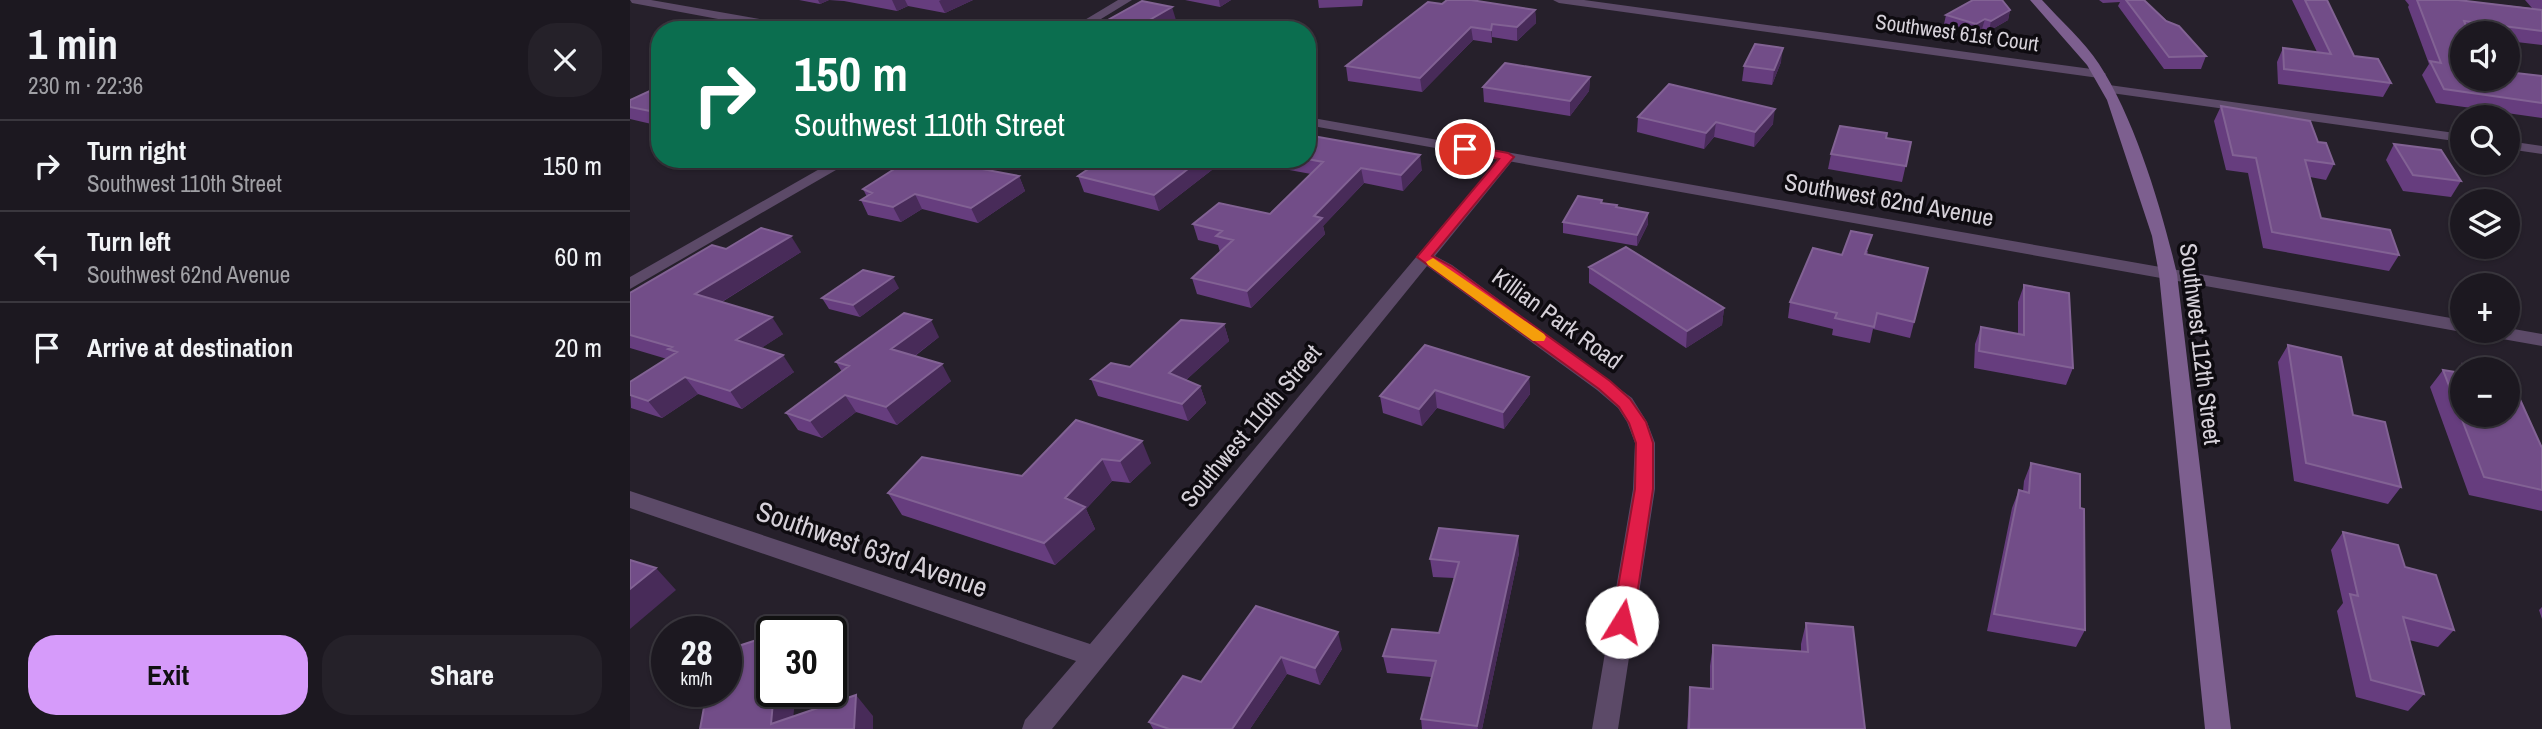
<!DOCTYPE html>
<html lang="en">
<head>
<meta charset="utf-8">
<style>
  body { margin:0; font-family:"Archivo Narrow",sans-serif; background:#252129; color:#f1f3f6; height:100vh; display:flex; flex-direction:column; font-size:26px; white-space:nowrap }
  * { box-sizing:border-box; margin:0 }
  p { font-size:23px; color:#a0a0a5 }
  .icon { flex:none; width:38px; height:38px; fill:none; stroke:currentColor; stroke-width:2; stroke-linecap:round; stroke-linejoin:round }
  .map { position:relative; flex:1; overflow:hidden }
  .panel { display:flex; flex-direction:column; background:#1c1820; width:630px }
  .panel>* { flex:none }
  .top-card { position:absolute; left:21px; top:21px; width:665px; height:147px; border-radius:28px; box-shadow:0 2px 5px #0004,0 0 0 2px #3a373e; background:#0b6e4f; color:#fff; overflow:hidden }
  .controls { position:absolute; left:1820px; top:21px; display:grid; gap:14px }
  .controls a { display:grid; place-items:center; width:70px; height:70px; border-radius:50%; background:#1c1820; box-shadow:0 2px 5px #0004,0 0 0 2px #3a373e; font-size:35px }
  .speed { position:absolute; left:21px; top:616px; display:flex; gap:14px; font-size:35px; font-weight:700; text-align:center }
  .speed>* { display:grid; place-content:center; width:91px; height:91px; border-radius:50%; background:#1c1820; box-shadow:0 2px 5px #0004,0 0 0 2px #3a373e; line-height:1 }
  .speed small { font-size:18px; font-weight:400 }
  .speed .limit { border:4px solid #111; border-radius:10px; background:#fff; color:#111 }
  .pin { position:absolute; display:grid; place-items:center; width:60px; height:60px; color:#fff; margin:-30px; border:4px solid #fff; border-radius:50%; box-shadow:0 2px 7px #0007 }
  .me { position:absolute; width:77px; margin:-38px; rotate:9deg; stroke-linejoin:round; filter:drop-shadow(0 0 5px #0008) }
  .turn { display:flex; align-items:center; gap:24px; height:147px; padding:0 28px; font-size:32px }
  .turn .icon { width:91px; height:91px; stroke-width:2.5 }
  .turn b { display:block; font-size:49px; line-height:60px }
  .round { display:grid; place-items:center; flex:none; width:74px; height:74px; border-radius:28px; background:#252129 }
  .headline { display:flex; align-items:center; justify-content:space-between; height:119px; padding:0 28px }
  h1 { font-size:42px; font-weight:800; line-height:52px }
  .cta { display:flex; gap:14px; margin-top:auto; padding:14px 28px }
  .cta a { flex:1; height:80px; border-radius:28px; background:#d69bfa; color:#111; font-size:28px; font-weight:800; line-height:80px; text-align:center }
  .cta a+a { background:#252129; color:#f1f3f6 }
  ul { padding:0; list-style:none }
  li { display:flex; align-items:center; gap:21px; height:91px; padding:0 28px; border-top:2px solid #3a373e }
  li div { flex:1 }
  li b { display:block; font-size:26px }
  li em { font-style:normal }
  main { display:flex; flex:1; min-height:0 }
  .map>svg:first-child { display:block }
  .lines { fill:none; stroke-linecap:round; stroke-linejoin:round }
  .minor { fill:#5c4a68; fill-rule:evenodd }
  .tertiary { fill:#5c4a68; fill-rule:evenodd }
  .secondary { fill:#7d5f8f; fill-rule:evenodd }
  .wall { fill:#663d7e }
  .shaded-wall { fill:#482b59 }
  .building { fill:#724d88; stroke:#826294; stroke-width:2 }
  .route { fill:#e11d48; stroke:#92132f; stroke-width:2 }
  .slow { fill:#f59e0b }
  .labels { text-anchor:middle; stroke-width:7; stroke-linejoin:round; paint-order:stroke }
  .far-street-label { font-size:21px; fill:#d6d1d9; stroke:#0e0b10 }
  .street-label { font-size:24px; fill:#d6d1d9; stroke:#0e0b10 }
  .near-street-label { font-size:28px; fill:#d6d1d9; stroke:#0e0b10 }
</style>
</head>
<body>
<main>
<section class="panel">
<div class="headline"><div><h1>1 min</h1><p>230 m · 22:36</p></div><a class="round"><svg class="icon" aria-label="close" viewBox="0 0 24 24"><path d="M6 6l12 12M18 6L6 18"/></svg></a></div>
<ul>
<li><svg class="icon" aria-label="right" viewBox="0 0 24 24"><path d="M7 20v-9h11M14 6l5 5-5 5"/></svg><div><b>Turn right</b><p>Southwest 110th Street</p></div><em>150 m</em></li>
<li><svg class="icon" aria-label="left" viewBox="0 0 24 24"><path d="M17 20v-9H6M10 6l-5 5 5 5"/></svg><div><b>Turn left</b><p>Southwest 62nd Avenue</p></div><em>60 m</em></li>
<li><svg class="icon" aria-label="arrive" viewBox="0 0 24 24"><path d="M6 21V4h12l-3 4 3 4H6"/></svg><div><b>Arrive at destination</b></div><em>20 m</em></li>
</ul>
<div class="cta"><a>Exit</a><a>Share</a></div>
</section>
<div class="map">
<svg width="1912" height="729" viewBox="0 0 1912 729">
  <rect width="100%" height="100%" fill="#26202b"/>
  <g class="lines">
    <!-- minor -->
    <path class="minor" d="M488 0H502L453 30H438Z
      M923 0H954L1469 70 1476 74 1469 78 929 3Z
      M1479 85 1832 134V142L1474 92 1472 89Z
      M1878 141 1912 146V154L1878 149Z
      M878 153 885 157 883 160 805 256 822 265 1002 398 1017 422 1025 443V489L988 729H962L1003 489 1004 463 1005 443 997 422 988 408 967 390 797 266 422 729H392L395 720 446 661 0 508V491L460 644 873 154Z
      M207 159H225L0 289V277Z"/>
    <!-- tertiary -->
    <path class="tertiary" d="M0 0H21L169 26 175 30H147L2 3Z
      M677 117 1832 320V331H1836L1832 332 677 125Z
      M1878 328 1912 334V346L1861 337 1852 331H1878Z"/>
    <!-- secondary -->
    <path class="secondary" d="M1400 0H1412C1431 21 1454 41 1469 64 1505 119 1532 210 1547 274L1601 729H1575L1529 274 1522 236 1477 100 1457 65Z"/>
  </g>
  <!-- wall -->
  <path class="wall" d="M169 0H343L315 13 278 6 267 11 214 1 199 0 190 4Z
    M555 0H601L590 7Z
    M688 0H733L732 6 689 8Z
    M1469 0H1514L1576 56 1571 69H1534L1488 6 1490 2 1473 3Z
    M1662 0H1697L1724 56 1761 83 1753 97 1648 84 1647 62 1653 48 1687 52Z
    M1775 0H1828L1902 8 1895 0H1912V45L1878 41V33H1832V79L1912 76V118L1806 103 1792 75 1799 64 1778 7 1779 5Z
    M812 4 905 10 906 23 887 41 862 37V43L843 40 792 92 718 81 716 66Z
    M1380 10 1378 20 1359 31 1352 29 1343 34 1314 24 1316 15Z
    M1151 62 1142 85 1112 81 1114 66Z
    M960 77 959 91 940 116 854 102 853 87Z
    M30 90V126L0 119V100Z
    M1591 106 1688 142 1704 164 1696 180 1680 177 1691 218 1769 255 1759 271 1633 248 1618 173 1596 170 1584 121Z
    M1008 117 1143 124 1124 147 1084 137 1074 149 1007 132Z
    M1256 138 1281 142 1272 182 1198 169 1201 154Z
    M1764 144 1831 181 1821 197 1773 191 1756 160Z
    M596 159 529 211 454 192 448 176Z
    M652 159H677L792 170 773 191 734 183 693 226 695 234 621 308 567 294 562 278 590 252 588 245 568 240 563 224 640 214 681 174 654 169Z
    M350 160 354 169 389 176 395 191 348 223 292 209 271 222 238 215 231 200 237 197 233 189Z
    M972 200V203L987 207 1018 224 1007 246 933 233V222Z
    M96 249 171 252 92 302 153 334 131 348 164 372 112 409 68 394 32 418 1 408 0 382 37 359 0 348V293Z
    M1238 251 1237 255 1298 268 1280 338 1243 329 1240 343 1202 335 1203 329 1158 318 1160 302 1212 255Z
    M959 267 1094 308 1092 325 1056 348 959 283Z
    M1394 285 1443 368 1436 385 1344 368 1345 344 1351 327 1388 334V302Z
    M269 288 230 317 199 309 192 298Z
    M594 324 599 341 556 380 570 386 576 403 558 421 468 396 461 379 500 367Z
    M309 337 285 356 321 381 267 425 226 412 192 438 168 430 156 413 212 372 206 362Z
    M1658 345 1723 415 1771 487 1758 504 1664 481 1648 362Z
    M1833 364 1861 369H1832V415L1912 448V511L1839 495 1800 387 1813 370 1827 372Z
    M899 377 900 394 874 429 807 408 792 426 753 413 750 396Z
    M446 420 521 463 500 483 482 481 456 509 465 529 425 565 272 515 258 493 392 476Z
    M1401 463 1450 508 1455 630 1446 647 1357 631 1382 508 1389 490 1393 491 1394 481Z
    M1713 532 1775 567 1824 630 1808 647 1779 640 1794 694 1778 711 1726 697 1707 611 1713 603 1701 550Z
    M889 553 852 729H792L791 719 801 677 757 673 753 656 809 633 824 578 803 577 800 559Z
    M626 606 712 649 690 685 657 674 620 729H523L519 722 571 682Z
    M1912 607V619L1909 610Z
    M1176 623 1235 729H1057L1060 687 1080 689V666L1083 645 1171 652V644Z"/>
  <!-- shaded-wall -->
  <path class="shaded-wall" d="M188 0H199L190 4Z
    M262 0H275L278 6 267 11Z
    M311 0H343L315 13 309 1Z
    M589 0H601L590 7Z
    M542 7 546 20 530 30H502Z
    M905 10 906 23 887 41V27Z
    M1380 10 1378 20 1359 31 1361 21Z
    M1355 19 1352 29 1343 34 1346 24Z
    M862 24V43L861 30Z
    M841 27 843 40 792 92 790 78Z
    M1153 48 1151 62 1142 85 1144 70Z
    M960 77 959 91 940 116V101Z
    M1145 109 1143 124 1124 147 1125 132Z
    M1086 122 1084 137 1074 149 1076 133Z
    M790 155 792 170 773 191 771 175Z
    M571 159H596L529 211 524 195Z
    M350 160 356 174 341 167Z
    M731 168 734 183 693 226 695 234 621 308 617 291 684 216Z
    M389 176 395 191 348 223 341 208Z
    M285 194 292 209 271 222 263 207Z
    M1018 213V224L1007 246V235Z
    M161 236 171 252 77 311 65 294Z
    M263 277 269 288 230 317 223 305Z
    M1094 308 1092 325 1056 348 1057 331Z
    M142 317 153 334 118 357 106 340Z
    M301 320 309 337 271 366 261 349Z
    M594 324 599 341 545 390 539 373Z
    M153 355 164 372 112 409 100 391Z
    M312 364 321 381 267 425 256 407Z
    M55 377 68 394 32 418 18 401Z
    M899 377 900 394 874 429 873 412Z
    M570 386 576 403 558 421 552 404Z
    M805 390 807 408 792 426 789 409Z
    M215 395 226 412 192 438 180 421Z
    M512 441 521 463 500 483 490 461Z
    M472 459 482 481 456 509 465 529 425 565 414 543 435 498Z
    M888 536 889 553 852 729H848L847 726Z
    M26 568 46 590 0 629V589Z
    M708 632 712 649 690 685 685 668Z
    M651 657 657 674 620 729H602Z
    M144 691H166L162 729 141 724Z
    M226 695 243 716V729H224Z"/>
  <!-- building -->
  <path class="building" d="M817 0H841L905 10 887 27 862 24 861 30 841 27 790 78 716 66 798 2 812 4Z
    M1343 0H1372L1380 10 1361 21 1355 19 1346 24 1316 15Z
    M1496 0H1514L1536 21 1549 26 1576 56 1539 57Z
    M1675 0H1697L1724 56 1748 59 1761 83 1654 69 1653 48 1701 54Z
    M1787 0H1828L1912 10V31L1834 21 1839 33H1832V79H1878V72L1912 76V103L1814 89 1800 61 1811 63Z
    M512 1 542 7 502 30H460Z
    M1125 44 1153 48 1144 70 1114 66Z
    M875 63 960 77 940 101 853 87Z
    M1039 84 1145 109 1125 132 1086 122 1076 133 1008 117Z
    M24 89 30 90V113L0 107V100Z
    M1591 106 1680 121 1688 142 1696 143 1704 164 1675 160 1691 218 1760 230 1769 255 1642 232 1626 158 1603 155Z
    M1210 126 1257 133 1256 138 1281 142 1276 166 1201 154Z
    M677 135 790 155 771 175 731 168 684 216 692 218 617 291 562 278 603 240 586 236 592 231 563 224 589 203 640 214 693 162 677 159Z
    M1764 144 1811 150 1831 181 1783 175Z
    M280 159H348L350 160 341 167 389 176 341 208 285 194 263 207 231 200 242 193 233 189Z
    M473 159H571L524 195 448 176Z
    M948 196 972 200 971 203 987 205 986 207 1018 213 1007 235 933 222Z
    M131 228 161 236 65 294 142 317 106 340 153 355 100 391 55 377 18 401 0 395V382L47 352 38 349 42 347 0 335V293L82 245 96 249Z
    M1221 231 1242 235 1235 254 1298 268 1284 322 1247 313 1244 327 1205 318 1207 313 1160 302 1183 248 1212 255Z
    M996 247 1094 308 1057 331 959 267Z
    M233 270 263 277 223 305 192 298Z
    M1394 285 1439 293 1443 368 1349 351 1351 327 1394 335Z
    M274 313 301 320 261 349 312 364 256 407 215 395 180 421 156 413 219 366 206 362Z
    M551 320 594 324 539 373 570 386 552 404 461 379 481 363 500 367Z
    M795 345 899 377 873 412 805 390 789 409 750 396Z
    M1658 345 1711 357 1723 415 1755 422 1771 487 1676 463Z
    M1833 364 1861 369H1835Z
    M1813 370 1832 373V415H1878V373L1912 448V490L1854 477Z
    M446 420 512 441 490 461 472 459 435 498 455 507 414 543 258 493 292 457 392 476Z
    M1401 463 1450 474V508L1454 509 1455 630 1364 614 1389 490 1399 493Z
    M809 528 888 536 847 726 791 719 806 661 753 656 762 629 809 633 829 562 800 559Z
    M1713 532 1768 545 1775 567 1806 575 1824 630 1773 617 1794 694 1741 680 1720 594 1728 596Z
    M0 560 26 568 0 589Z
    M626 606 708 632 685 668 651 657 602 729H539L519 722 553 676 571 682Z
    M1176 623 1223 627 1235 729H1059L1060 687 1083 689V645L1178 652Z
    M142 635V691H144L141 724 226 695 224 729H70L77 691H96V650Z"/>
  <!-- route -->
  <path class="route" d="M835 145 878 153 884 157 802 256 821 266 980 381 1000 399 1016 422 1023 443V489L1003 622 1000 629 992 631 985 629 982 622 1005 489 1006 443 999 423 989 407 969 389 787 257 869 159 831 152 829 149Z"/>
  <!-- slow -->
  <path class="slow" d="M803 258 914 334 916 337 914 341H903L798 265 796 262Z"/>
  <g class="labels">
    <!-- far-street labels -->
    <g class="far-street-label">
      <text transform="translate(1327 33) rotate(8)" y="7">Southwest 61st Court</text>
    </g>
    <!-- street labels -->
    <g class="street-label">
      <text transform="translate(1259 200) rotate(10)" y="8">Southwest 62nd Avenue</text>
      <text transform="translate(927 319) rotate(36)" y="8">Killian Park Road</text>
      <text transform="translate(1570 344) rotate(83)" y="8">Southwest 112th Street</text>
      <text transform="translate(621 426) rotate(-50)" y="8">Southwest 110th Street</text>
    </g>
    <!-- near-street labels -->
    <g class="near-street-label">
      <text transform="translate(242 549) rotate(19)" y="10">Southwest 63rd Avenue</text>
    </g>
  </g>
</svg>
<div class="controls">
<a><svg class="icon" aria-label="sound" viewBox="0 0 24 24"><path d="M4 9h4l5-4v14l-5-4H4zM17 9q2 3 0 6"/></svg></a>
<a><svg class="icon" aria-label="search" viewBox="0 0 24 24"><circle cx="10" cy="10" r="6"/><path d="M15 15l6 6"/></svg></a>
<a><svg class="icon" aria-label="layers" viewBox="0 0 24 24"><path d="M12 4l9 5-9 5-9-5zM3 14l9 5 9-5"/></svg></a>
<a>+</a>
<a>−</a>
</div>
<div class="speed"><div>28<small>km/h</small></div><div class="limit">30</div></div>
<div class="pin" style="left:835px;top:149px;background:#d93025"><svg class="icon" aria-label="arrive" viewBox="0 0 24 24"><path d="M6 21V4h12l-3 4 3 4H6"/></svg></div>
<svg class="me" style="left:992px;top:622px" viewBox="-20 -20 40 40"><circle r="19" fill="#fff"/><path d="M0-13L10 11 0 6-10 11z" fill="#e11d48"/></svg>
<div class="top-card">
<div class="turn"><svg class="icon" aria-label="right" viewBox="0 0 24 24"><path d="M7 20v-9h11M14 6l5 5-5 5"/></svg><div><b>150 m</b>Southwest 110th Street</div></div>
</div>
</div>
</main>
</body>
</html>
